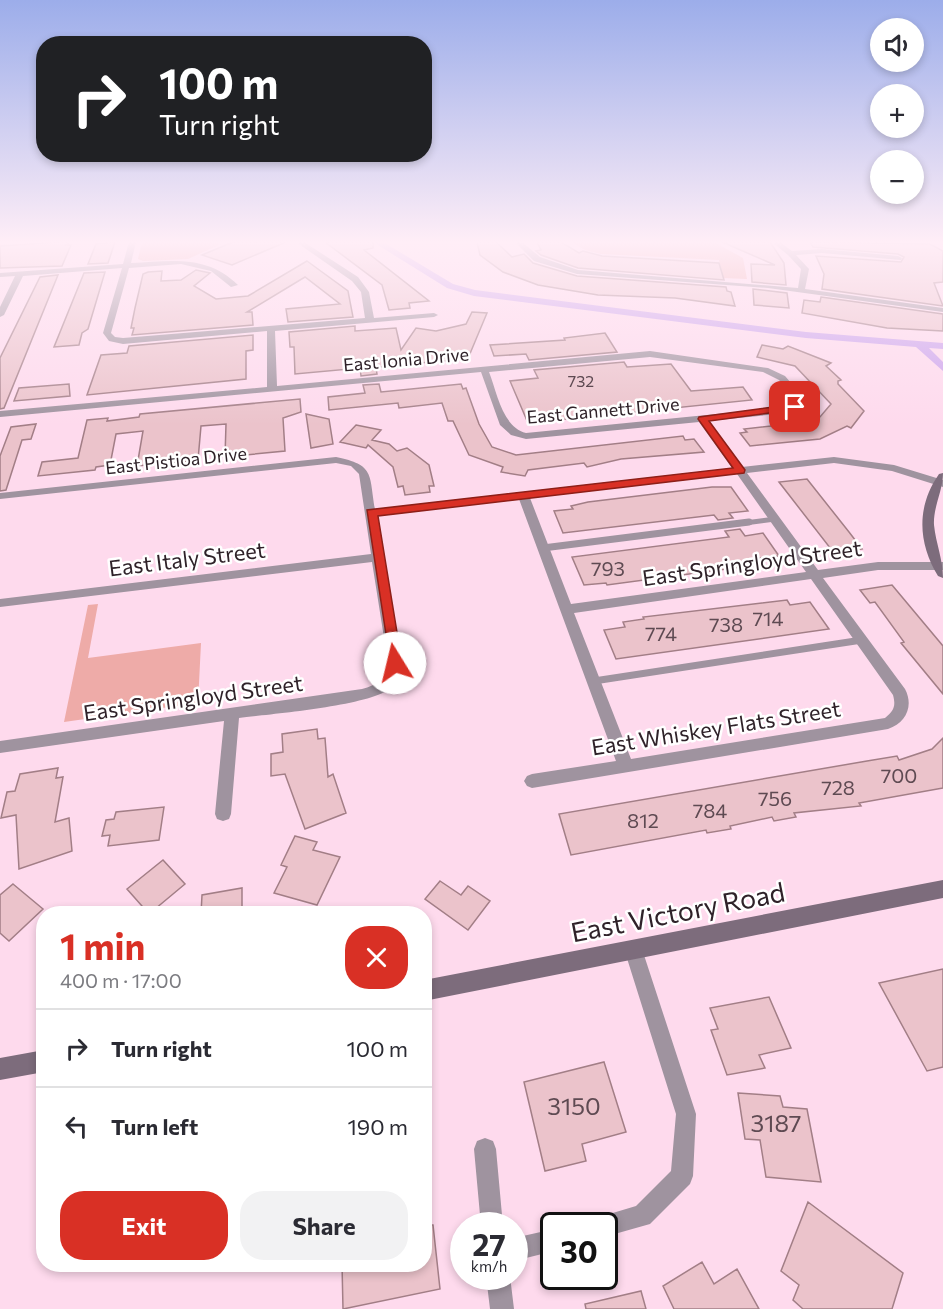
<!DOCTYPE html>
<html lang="en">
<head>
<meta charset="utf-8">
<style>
  body { margin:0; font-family:Commissioner,sans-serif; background:#f2f2f3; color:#2b2b33; height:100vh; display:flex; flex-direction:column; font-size:22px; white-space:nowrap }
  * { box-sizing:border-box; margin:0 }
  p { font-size:20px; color:#7c7c81 }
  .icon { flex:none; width:33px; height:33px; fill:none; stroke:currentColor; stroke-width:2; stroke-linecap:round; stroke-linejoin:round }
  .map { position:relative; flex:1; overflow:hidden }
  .details { position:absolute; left:36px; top:906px; width:396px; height:366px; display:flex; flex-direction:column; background:#fff; border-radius:24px; box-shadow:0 3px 9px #0003 }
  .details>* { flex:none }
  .top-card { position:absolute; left:36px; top:36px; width:396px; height:126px; border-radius:24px; box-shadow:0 3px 9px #0003; background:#202124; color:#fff; overflow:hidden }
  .controls { position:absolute; left:870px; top:18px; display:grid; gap:12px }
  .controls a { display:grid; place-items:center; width:54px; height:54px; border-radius:50%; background:#fff; box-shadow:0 3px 9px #0003; font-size:30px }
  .speed { position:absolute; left:450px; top:1212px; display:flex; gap:12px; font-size:30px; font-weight:700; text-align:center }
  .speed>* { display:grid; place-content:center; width:78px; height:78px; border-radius:50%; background:#fff; box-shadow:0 3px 9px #0003; line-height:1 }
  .speed small { font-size:15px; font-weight:400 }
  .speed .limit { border:3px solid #111; border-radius:9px; background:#fff; color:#111 }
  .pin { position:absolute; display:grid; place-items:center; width:51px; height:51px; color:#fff; margin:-26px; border-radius:12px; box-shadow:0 3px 9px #0006 }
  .me { position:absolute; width:66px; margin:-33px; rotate:351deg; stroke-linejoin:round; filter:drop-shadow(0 0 4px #0008) }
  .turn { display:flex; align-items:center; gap:21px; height:126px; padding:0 24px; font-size:27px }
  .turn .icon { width:78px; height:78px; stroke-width:2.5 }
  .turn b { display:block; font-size:42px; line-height:51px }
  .round { display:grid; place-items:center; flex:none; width:63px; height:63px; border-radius:24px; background:#f2f2f3 }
  .summary { display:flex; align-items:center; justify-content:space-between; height:102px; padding:0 24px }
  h1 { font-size:36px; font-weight:700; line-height:45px; color:#d93025 }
  .action { display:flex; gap:12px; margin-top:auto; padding:12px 24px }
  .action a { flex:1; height:69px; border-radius:24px; background:#d93025; color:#fff; font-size:24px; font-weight:700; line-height:69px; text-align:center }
  .action a+a { background:#f2f2f3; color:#2b2b33 }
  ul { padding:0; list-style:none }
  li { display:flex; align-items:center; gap:18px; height:78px; padding:0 24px; border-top:2px solid #e1e1e2 }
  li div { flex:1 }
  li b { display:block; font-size:22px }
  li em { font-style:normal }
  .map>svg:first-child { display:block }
  .green { fill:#eeaba8 }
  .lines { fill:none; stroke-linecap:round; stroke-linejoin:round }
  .canal { fill:#caa3ed; fill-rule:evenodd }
  .building { fill:#ebc3cb; stroke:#a27e86; stroke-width:1.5 }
  .lane-far1 { stroke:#9f939f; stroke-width:5 }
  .lane { stroke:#9f939f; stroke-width:7 }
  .street { fill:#9f939f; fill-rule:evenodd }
  .secondary { fill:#7d6c7c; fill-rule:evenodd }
  .route { fill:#d93025; stroke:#8d1f18; stroke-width:1.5 }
  .labels { text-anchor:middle; stroke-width:5; stroke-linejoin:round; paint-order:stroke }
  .far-number-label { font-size:16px; fill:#5e4a52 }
  .far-street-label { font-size:18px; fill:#2f2229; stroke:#fff }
  .number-label { font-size:20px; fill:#5e4a52 }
  .street-label { font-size:22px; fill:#2f2229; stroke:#fff }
  .near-number-label { font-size:24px; fill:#5e4a52 }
  .near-street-label { font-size:27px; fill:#2f2229; stroke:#fff }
</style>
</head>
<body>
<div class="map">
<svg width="943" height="1309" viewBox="0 0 943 1309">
  <rect width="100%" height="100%" fill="#fedaed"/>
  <!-- green -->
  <path class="green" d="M142 242H215L221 244 188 259 143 261 138 259Z
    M572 242H714L743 258 747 279 723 278 719 260 601 254 585 250Z
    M98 604 88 658 201 643 198 703 64 722 88 605Z"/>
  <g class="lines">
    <!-- canal -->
    <path class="canal" d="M373 242H383L453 284 475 290 806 332 943 343V349L929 348 943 362V371L916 347 806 338 474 296 447 288Z"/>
  </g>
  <!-- building -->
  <path class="building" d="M60 242H70L66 245H71L62 266 0 268V246Z
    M115 242 108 263 88 264 96 244Z
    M233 242H286L232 265 202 255Z
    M325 242H373V248L364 250 429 301 409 303 410 308 389 310 382 285Z
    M477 242H496L512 257 524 254 533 263 577 276 726 287 727 291 731 292 735 306 675 298 598 295 538 285 503 272 480 255Z
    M537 242H561L579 253 583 251 602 256 719 263 724 280 578 268 541 255 536 251 541 250Z
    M722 242H770L784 263 786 285 752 282 751 264 775 265Z
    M810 242 930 244 943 251V282L934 283 943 306 822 289 824 274 816 256 901 262 904 257 898 254 813 247Z
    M307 261 348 291 353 317 288 322 286 309 340 304 305 277 247 312H252L253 325 132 335 134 328H131L135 308 143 274 148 272 162 271 161 281 181 280 196 270 210 273 194 286 216 299 248 296Z
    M105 272 88 329 82 333 79 345 54 347 84 273Z
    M58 275 4 408 0 409V358L40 277Z
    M753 289 787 293 789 308 754 305Z
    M821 297 943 314V331L887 328 802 313 804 300 820 302Z
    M472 312 487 313 469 356H464L465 359 385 366 376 368 377 374 361 376 360 368 295 374 294 347H290L289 332 355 326V331L396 328 401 350 416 328 436 331 466 324Z
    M605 333 617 352 529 360 526 354 494 356 490 345 565 340 564 338Z
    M253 335V350L246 351V379L87 395 101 355 127 353 129 346Z
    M762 345 783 349 788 346 831 363 826 366 841 380 838 381V384L864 411 851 428 847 426 820 439 750 446 740 433 747 432 744 429 790 424 795 429 820 417 831 404 795 366 757 357Z
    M624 362 627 367 671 364 691 391 743 387 752 400 528 423 510 381 538 378 534 370Z
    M69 384 70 396 14 401 19 388Z
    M379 384 381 392 461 384 463 389 466 388 479 424 492 447 516 455 683 436 685 440 694 439 704 452 621 459 587 467 584 463 528 470 525 476 501 472 503 467 469 455 453 421H448L442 403 399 408 398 403 329 410 328 397 365 393 363 385Z
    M300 399 301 412 283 418 285 451 225 457 226 424 201 426 198 460 137 466 143 431 116 434 110 465 96 467 95 470 38 476 42 462 78 458 87 420 108 418 107 421 139 417 140 414Z
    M306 414 329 419 333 444 311 448Z
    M36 424 31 439 22 440 6 490 0 491V456L11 427Z
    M356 425 381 430 372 440 389 444 397 451 407 448 429 465 434 486H429L430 492 405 495 403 486 398 487 393 467 368 445 366 448 340 442Z
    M807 479 849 532 862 549 834 553 779 482Z
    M712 487H731L748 511 729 513 733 518 718 520 714 515 563 533 554 511 573 509 571 506 588 502Z
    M740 529 745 536 763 533 779 556 760 558 764 564 607 585 606 583 584 585 572 557 729 537 725 531Z
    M892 585 943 646V694L901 643 904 642 875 602 870 603 860 590Z
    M787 600 790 605 810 602 829 629 616 659 604 630 625 627 623 622 644 619 643 617Z
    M317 729 318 739 325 738 328 777 333 774 346 813 305 829 285 774 271 776V754L283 752 282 734Z
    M943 738V788L859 803 861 806 794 813 796 817 774 821 772 817 730 826 731 829 707 833 706 830 571 855 559 814 867 761 897 756 899 760 932 749Z
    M58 768 56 778 63 777 55 822 69 818 72 851 19 869 16 815 1 818 7 792 15 791 20 774Z
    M164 807 159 840 108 846 110 835 102 836 106 820 114 819 116 812Z
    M295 836 317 842 313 850 340 857 317 905 274 893 287 867 281 865Z
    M163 860 185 884 149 914 127 889Z
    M440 881 461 895 468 886 490 901 468 930 425 899Z
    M13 884 43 909 9 941 0 933V895Z
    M242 888V914H201L202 895Z
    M943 969V1067L927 1071 879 983Z
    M769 997 791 1048 759 1055 765 1068 727 1075 711 1030 718 1029 710 1008Z
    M604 1062 626 1132 582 1144 586 1161 545 1171 524 1082Z
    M738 1093 780 1096 783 1107 807 1109 821 1182 766 1177 760 1140 745 1139Z
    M808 1202 903 1273 892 1309H803L793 1300 799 1285 781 1271Z
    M424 1225H433L440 1289 343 1309 342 1264H424Z
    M702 1262 714 1284 737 1269 759 1309H674L663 1286Z
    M641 1291 646 1309H586L585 1304Z"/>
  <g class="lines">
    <!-- lane-far1 -->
    <path class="lane-far1" d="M737 524 775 519"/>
    <!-- lane -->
    <path class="lane" d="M543 548 749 522
      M594 681 862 640"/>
    <!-- street -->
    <path class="street" d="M129 242H136L131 263C171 261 207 254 238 285L231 287 211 271 181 264 129 268 111 333 115 337 123 338 365 318 361 292 352 281 296 242H304L358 277 369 292 374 318 434 313 438 315 434 317 275 331 277 386 650 351 768 368 785 376 804 398 798 409 788 413 708 421 742 467 834 457 894 465 943 480V487L892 471 834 463 747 473 818 570 878 562H943V570H878L823 578 905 689C914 706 906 723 888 729L532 788 527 786 524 781 527 776 532 774 616 761 519 499 377 516 402 663C401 672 398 682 391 688 370 706 270 714 239 718L231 814 229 819 223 821 217 819 215 814 224 721 0 753V741L362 689C377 685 386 679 388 663L372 562 0 607V599L371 554 359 474 351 466 336 463 0 499V493L336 457C375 465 369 474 375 509L732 468 699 422 526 439 511 435 500 425 481 372 0 417V411L267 387V331L123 344 109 341 103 333 122 268 23 276 4 315 0 317V307L15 276 0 277V273L123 264ZM650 357 763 372 779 380 794 398 791 405 786 407 526 433C502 427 497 392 489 372ZM737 474 806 572 571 604 530 498ZM811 579 893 695C896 706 894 711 885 718L631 759 574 613Z
      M515 242H522L540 257 578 270 798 288 801 269 788 255 772 242H780L792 251 822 249 898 256 902 258 901 260 822 253 796 255 809 269 805 289 943 308V312L768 288 577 274 534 261Z
      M634 943 640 946 643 952 696 1114 693 1176 690 1184 650 1224 604 1237V1226H593L596 1218 636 1206 671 1171 676 1114 625 952 628 946Z
      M485 1138 493 1141 496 1149 503 1226H481L474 1149 477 1141Z
      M554 1229V1251L514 1261V1238Z
      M486 1276H510L514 1309H490Z"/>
    <!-- secondary -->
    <path class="secondary" d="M943 473C943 491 933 507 934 525 936 544 943 559 943 578L938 576C918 543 916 507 939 474Z
      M943 880V898L424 1001V980Z
      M44 1050V1072L0 1080V1058Z"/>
  </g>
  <!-- sky -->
  <linearGradient id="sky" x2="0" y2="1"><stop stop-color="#9cadea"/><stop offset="0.57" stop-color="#ffeef7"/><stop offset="1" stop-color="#ffeef7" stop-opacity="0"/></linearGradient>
  <rect width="943" height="425" fill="url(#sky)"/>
  <!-- route -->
  <path class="route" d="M795 404 800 407 799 409 709 421 745 470 744 473 378 516 402 663 400 667H391L367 510 733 468 698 419 699 417Z"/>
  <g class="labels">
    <!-- far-number labels -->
    <g class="far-number-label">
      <text x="581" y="387">732</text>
    </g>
    <!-- far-street labels -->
    <g class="far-street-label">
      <text transform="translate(406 360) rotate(-5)" y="6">East Ionia Drive</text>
      <text transform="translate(603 411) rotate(-5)" y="6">East Gannett Drive</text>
      <text transform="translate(176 461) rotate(-6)" y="6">East Pistioa Drive</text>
    </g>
    <!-- number labels -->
    <g class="number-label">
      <text x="608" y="576">793</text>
      <text x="768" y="626">714</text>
      <text x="726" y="632">738</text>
      <text x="661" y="641">774</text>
      <text x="899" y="783">700</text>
      <text x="838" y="795">728</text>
      <text x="775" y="806">756</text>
      <text x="710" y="818">784</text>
      <text x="643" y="828">812</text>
    </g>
    <!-- street labels -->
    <g class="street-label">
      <text transform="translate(187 559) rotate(-7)" y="8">East Italy Street</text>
      <text transform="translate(752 563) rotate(-8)" y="8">East Springloyd Street</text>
      <text transform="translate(193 698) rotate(-8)" y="8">East Springloyd Street</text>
      <text transform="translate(716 728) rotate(-9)" y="8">East Whiskey Flats Street</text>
    </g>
    <!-- near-number labels -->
    <g class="near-number-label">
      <text x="574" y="1115">3150</text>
      <text x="776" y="1132">3187</text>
    </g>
    <!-- near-street labels -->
    <g class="near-street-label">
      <text transform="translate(678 913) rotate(-11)" y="9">East Victory Road</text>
    </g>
  </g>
</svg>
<div class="controls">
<a><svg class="icon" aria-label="sound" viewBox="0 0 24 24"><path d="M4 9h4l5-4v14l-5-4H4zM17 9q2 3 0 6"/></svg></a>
<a>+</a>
<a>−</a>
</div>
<div class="speed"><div>27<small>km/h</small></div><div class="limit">30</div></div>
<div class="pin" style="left:795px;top:407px;background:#d93025"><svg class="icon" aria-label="arrive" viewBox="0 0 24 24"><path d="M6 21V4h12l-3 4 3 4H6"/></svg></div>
<svg class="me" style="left:395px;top:663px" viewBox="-20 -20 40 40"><circle r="19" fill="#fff"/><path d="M0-13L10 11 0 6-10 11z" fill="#d93025"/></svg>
<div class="top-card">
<div class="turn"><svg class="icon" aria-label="right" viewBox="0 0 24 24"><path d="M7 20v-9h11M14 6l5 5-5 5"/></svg><div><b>100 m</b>Turn right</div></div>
</div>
<section class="details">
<div class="summary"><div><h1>1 min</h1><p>400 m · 17:00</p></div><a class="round" style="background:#d93025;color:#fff"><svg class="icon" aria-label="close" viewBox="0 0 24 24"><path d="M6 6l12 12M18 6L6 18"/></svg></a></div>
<ul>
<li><svg class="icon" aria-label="right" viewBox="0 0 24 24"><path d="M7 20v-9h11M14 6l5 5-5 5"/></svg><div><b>Turn right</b></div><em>100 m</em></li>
<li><svg class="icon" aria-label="left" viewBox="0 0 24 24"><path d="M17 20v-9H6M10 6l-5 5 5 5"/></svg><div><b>Turn left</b></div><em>190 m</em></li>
</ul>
<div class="action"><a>Exit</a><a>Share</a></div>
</section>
</div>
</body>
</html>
